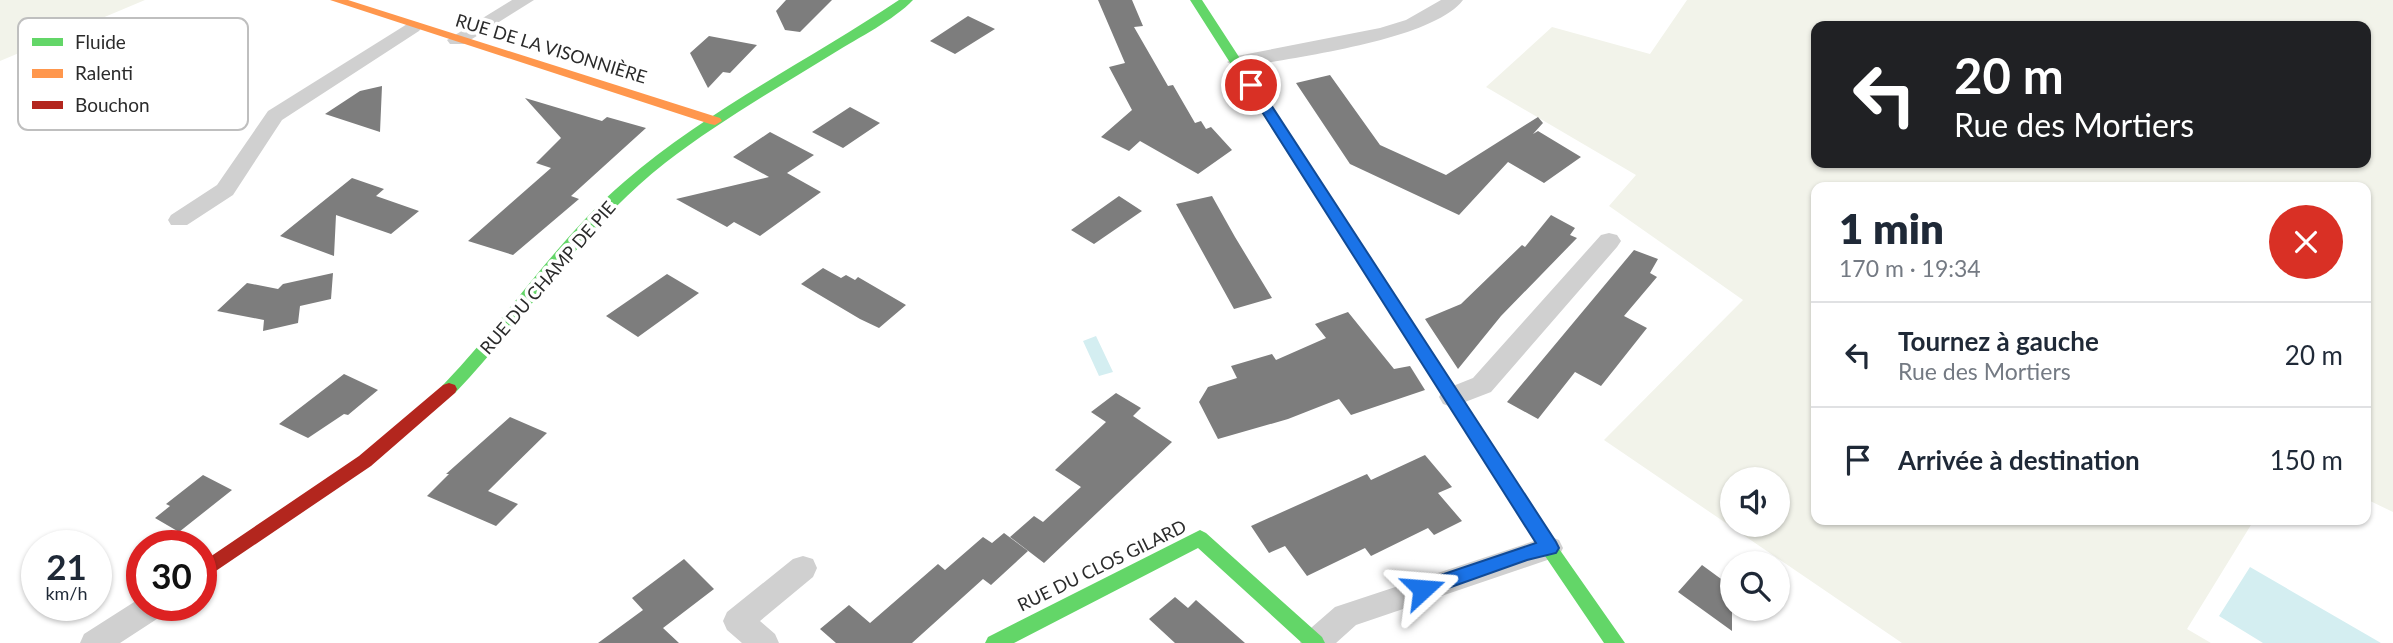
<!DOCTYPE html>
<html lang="fr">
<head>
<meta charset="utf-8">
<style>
  body { margin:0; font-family:Lato,sans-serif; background:#f2f2f3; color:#1f2937; height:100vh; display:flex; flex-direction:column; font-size:26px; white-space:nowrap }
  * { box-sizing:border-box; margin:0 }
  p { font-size:23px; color:#747a83 }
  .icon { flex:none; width:38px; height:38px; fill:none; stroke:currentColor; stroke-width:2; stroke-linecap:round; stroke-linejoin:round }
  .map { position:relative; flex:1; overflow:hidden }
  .drawer { position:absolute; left:1811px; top:182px; width:560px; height:343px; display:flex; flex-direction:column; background:#fff; border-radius:14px; box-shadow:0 2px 5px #0004 }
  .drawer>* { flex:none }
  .banner { position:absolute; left:1811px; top:21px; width:560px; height:147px; border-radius:14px; box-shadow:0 2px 5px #0004; background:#202124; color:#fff; overflow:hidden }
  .buttons { position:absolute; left:1720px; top:467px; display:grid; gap:14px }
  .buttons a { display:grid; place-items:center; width:70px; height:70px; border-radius:50%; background:#fff; box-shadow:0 2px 5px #0004; font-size:35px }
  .speed { position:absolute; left:21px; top:530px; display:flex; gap:14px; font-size:35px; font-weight:700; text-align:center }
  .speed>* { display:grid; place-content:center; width:91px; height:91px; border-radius:50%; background:#fff; box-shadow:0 2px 5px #0004; line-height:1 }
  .speed small { font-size:18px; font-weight:400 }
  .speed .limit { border:10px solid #d22; background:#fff; color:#111 }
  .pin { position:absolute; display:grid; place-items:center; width:60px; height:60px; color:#fff; margin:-30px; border:4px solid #fff; border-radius:50%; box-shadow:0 2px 7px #0007 }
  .me { position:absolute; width:77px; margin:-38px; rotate:71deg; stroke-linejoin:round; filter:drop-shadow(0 0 5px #0008) }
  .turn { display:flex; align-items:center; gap:24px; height:147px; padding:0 28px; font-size:32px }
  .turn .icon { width:91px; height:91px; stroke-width:2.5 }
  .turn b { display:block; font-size:49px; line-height:60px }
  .round { display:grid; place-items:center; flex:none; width:74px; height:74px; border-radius:37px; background:#f2f2f3 }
  .overview { display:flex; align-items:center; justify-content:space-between; height:119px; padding:0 28px }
  h1 { font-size:42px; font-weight:800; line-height:52px }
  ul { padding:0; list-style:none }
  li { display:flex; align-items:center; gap:21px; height:105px; padding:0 28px; border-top:2px solid #e0e1e3 }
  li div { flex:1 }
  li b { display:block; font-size:26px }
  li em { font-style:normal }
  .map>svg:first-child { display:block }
  .green { fill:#f2f3ea; fill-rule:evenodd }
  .water { fill:#d4eef1 }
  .building { fill:#7d7d7d }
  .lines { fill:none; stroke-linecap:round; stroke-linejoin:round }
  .street { fill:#d0d0d0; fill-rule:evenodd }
  .fast { fill:#63d668; fill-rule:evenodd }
  .slow { fill:#ff974d; fill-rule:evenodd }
  .jam { fill:#b3261e; fill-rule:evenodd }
  .route { fill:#1a73e8; stroke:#114b97; stroke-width:2 }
  .labels { text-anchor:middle; stroke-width:7; stroke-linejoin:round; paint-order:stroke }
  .street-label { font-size:18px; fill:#2b2b2b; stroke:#fff }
  .key { fill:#fff; stroke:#bfbfbf; stroke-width:2 }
  .key-label { font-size:19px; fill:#2b2b2b }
</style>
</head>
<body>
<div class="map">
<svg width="2393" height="643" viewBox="0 0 2393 643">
  <rect width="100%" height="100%" fill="#fff"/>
  <!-- green -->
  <path class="green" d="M0 0H145L0 61Z
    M1687 0H2393V512L2366 499V187H1816V520H2254L2187 629 2211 643H1902L1604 440 1743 300 1609 206 1636 175 1486 87 1552 27 1650 54ZM1816 26H2366V163H1816ZM1732 480H1778V525H1732Z"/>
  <!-- water -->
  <path class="water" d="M1096 336 1113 372 1099 376 1083 341Z
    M2250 567 2381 643H2263L2219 616Z"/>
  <!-- building -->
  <path class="building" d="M786 0H832L800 32 785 30 776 11Z
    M1098 0H1132L1143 26 1134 27 1168 86 1173 85 1195 123 1201 121 1206 129 1211 127 1232 150 1198 174 1140 141 1129 151 1101 137 1132 110 1109 67 1125 63Z
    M968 16 995 29 955 54 930 41Z
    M709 36 757 45 730 73 723 72 708 88 690 53Z
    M1330 75 1380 145 1446 175 1538 117 1543 123 1533 134 1538 131 1581 157 1544 183 1508 162 1459 215 1350 164 1296 83Z
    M382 86 380 132 325 114 360 91Z
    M525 98 602 121 607 117 646 128 571 196 579 199 513 255 468 241 551 168 536 163 561 138Z
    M850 107 880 123 843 148 812 132Z
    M770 132 814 155 787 173 821 192 760 236 734 222 727 227 676 199 769 177 733 157Z
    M352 178 384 189 376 196 419 211 391 234 336 215 334 256 280 236Z
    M1119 196 1142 211 1094 244 1071 230Z
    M1212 196 1235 237 1272 298 1234 309 1176 204Z
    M1551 215 1575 228 1570 235 1577 238 1501 316 1458 369 1425 319 1461 304 1522 245 1525 247Z
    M1634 250 1658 259 1650 273 1657 277 1624 316 1647 328 1601 386 1575 372 1538 419 1507 402Z
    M823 268 841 278 846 275 855 280 858 277 906 305 879 328 860 319 801 284Z
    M333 273 331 299 300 306 298 323 263 331 264 320 217 311 247 283 278 289 283 284Z
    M667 274 699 293 638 337 606 316Z
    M1348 312 1394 369 1410 366 1425 390 1351 415 1339 399 1288 419 1218 439 1199 402 1208 387 1237 378 1231 366 1272 354 1276 360 1326 338 1315 324Z
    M344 374 378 390 348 415 344 414 308 438 279 424Z
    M1116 393 1141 408 1133 416 1172 442 1044 563 1010 537 1034 516 1043 522 1081 487 1055 470 1106 422 1091 412Z
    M510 417 547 433 488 491 518 504 496 526 427 496 449 474H446Z
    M1425 455 1452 487 1438 493 1462 521 1434 535 1428 528 1371 556 1365 548 1307 576 1285 546 1269 553 1251 526 1367 474 1371 480Z
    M203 475 232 490 179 532 155 518 170 506 166 504Z
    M1004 533 1028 551 991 585 983 579 912 643H836L820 629 849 605 870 623 938 564 945 570 983 537 992 543Z
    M684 559 714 589 663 628 679 643H598L643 610 632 598Z
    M1702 565 1732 587V631L1678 592Z
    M1175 597 1188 608 1196 600 1245 643H1175L1149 619Z"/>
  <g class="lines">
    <!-- street -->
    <path class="street" d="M512 0H534L464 44H450L447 40Z
      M1441 0H1463C1432 41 1289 58 1237 68L1227 62 1237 56 1380 28 1406 20Z
      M412 21 419 23 422 27 419 31 282 120 233 195 187 225H171L168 220 171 215 217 185 268 111Z
      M1609 233 1617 235 1621 241 1617 247 1491 392 1452 407 1443 404 1439 397 1443 390 1473 378 1601 235Z
      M1549 536 1559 540 1563 548 1559 556 1356 625 1336 643H1300L1304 634 1335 607Z
      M803 556 813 559 817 568 813 577 760 621 775 634 779 643H742L727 630 723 621 727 612 793 559Z
      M142 597V606H168L163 615 120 643H80L84 634Z"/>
    <!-- fast -->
    <path class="fast" d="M899 0H913C894 20 858 38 834 53 777 88 718 122 665 163 582 228 527 318 455 393H443L441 389 443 385C506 320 555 241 624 182 707 110 808 61 899 0Z
      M1190 0H1202L1555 543 1625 643H1604L1543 553Z
      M1200 530 1206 533 1322 637 1325 643H1302L1198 548 1014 643H985L988 637Z"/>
    <!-- slow -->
    <path class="slow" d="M330 0H348L720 118 722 121 715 125 710 124Z"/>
    <!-- jam -->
    <path class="jam" d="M449 383 455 385 457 389 455 393 371 466 201 581V563L359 456 443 385Z"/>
  </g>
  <!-- route -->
  <path class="route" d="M1247 82 1258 85 1556 542 1559 548 1556 553 1527 560 1423 597 1417 595 1414 589 1417 583 1536 543 1245 85Z"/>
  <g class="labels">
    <!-- street labels -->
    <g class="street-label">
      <text transform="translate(551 49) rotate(17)" y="6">RUE DE LA VISONNIÈRE</text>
      <text transform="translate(548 278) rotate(-49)" y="6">RUE DU CHAMP DE PIE</text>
      <text transform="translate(1102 566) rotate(-26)" y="6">RUE DU CLOS GILARD</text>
    </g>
  </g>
  <!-- legend -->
  <rect x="18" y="18" width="230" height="112" rx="10" class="key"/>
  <rect x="32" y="38" width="31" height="8" fill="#63d668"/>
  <rect x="32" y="69" width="31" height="9" fill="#ff974d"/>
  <rect x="32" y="101" width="31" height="8" fill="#b3261e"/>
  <g class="key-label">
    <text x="75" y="49">Fluide</text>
    <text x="75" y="80">Ralenti</text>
    <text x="75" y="112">Bouchon</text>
  </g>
</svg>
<div class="buttons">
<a><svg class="icon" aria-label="sound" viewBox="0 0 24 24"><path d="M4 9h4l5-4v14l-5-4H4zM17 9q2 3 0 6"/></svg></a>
<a><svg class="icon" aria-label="search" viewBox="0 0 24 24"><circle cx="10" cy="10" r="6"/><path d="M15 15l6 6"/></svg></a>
</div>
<div class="speed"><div>21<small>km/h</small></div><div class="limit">30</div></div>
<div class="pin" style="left:1251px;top:85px;background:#d93025"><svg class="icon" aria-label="arrive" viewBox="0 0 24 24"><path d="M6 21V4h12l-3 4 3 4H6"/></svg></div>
<svg class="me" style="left:1423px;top:589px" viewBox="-20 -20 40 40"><path d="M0-17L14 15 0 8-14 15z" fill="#1a73e8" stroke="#fff" stroke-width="4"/></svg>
<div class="banner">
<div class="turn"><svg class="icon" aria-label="left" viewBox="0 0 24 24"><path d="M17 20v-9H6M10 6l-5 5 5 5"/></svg><div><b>20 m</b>Rue des Mortiers</div></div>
</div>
<section class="drawer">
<div class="overview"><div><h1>1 min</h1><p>170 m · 19:34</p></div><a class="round" style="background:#d93025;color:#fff"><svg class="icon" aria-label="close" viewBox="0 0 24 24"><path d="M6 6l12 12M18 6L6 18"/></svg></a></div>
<ul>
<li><svg class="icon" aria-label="left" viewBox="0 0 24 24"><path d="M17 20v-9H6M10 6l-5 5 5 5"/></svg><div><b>Tournez à gauche</b><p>Rue des Mortiers</p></div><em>20 m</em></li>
<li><svg class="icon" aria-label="arrive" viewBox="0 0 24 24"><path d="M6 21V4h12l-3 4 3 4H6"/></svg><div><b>Arrivée à destination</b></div><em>150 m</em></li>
</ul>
</section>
</div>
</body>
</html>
